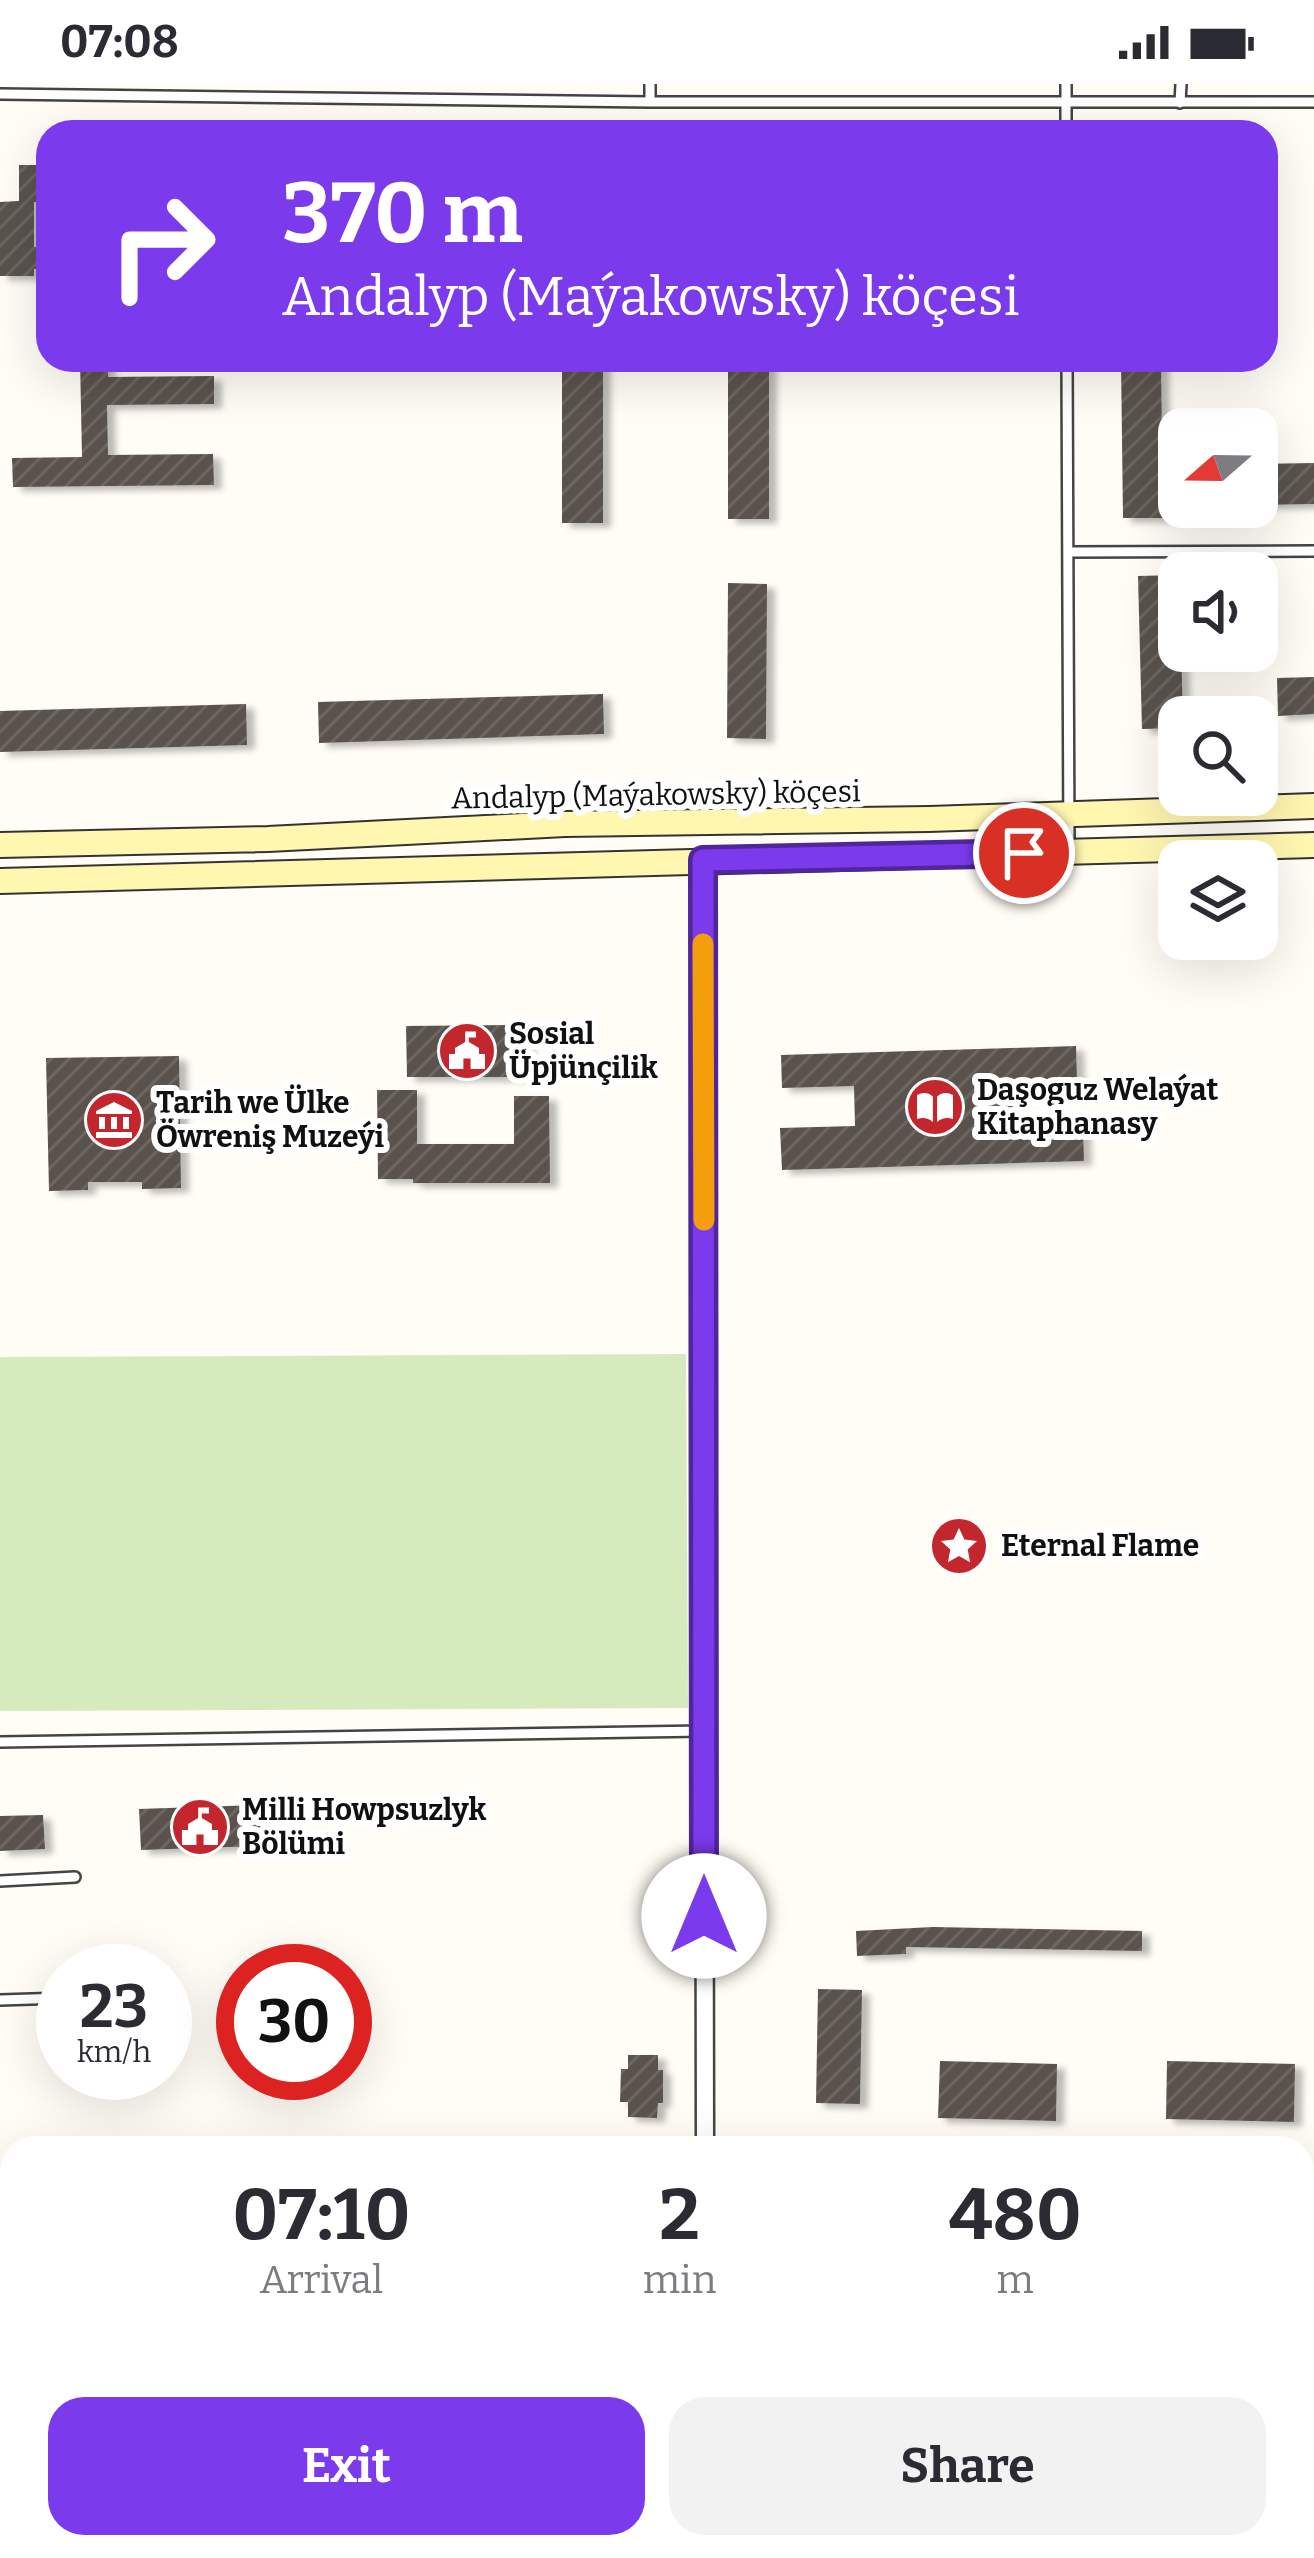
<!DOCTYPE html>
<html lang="en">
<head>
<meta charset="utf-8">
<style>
  body { margin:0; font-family:Bitter,serif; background:#f2f2f3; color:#2b2b33; height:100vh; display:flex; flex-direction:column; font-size:45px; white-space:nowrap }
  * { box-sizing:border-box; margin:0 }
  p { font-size:39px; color:#7c7c81 }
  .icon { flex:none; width:66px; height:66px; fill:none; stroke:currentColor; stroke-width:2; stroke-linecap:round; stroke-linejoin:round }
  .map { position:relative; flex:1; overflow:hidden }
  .panel { position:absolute; left:0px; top:2052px; width:1314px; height:423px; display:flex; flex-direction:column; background:#fff; border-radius:36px 36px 0 0; box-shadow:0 12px 48px #0002 }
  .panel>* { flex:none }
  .top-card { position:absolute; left:36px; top:36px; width:1242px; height:252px; border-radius:36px; box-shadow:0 12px 48px #0002; background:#7c3aed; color:#fff; overflow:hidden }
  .needle { width:78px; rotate:250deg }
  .controls { position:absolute; left:1158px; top:324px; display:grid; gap:24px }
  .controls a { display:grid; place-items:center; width:120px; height:120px; border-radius:24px; background:#fff; box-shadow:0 12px 48px #0002; font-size:60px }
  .speed { position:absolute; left:36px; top:1860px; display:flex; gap:24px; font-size:60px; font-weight:700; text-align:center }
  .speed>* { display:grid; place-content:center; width:156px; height:156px; border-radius:50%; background:#fff; box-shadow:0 12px 48px #0002; line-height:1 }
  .speed small { font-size:30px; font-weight:400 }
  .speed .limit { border:18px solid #d22; background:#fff; color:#111 }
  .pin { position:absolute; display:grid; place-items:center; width:102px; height:102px; color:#fff; margin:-51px; border:6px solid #fff; border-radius:50%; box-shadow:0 3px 12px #0007 }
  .me { position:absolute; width:132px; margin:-66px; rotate:0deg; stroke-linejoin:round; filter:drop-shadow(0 0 9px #0008) }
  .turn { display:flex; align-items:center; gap:42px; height:252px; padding:0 48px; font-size:54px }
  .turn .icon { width:156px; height:156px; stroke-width:2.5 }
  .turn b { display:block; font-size:84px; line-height:102px }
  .eta { display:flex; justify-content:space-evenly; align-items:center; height:204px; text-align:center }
  .eta b { font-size:72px; font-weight:700; line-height:84px }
  .action { display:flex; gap:24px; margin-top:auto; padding:24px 48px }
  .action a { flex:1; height:138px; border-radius:36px; background:#7c3aed; color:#fff; font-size:48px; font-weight:700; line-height:138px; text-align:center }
  .action a+a { background:#f2f2f3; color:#2b2b33 }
  .status { display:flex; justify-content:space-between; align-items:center; height:84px; padding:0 60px; background:#fff; direction:ltr }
  .status svg { height:33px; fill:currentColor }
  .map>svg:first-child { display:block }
  .park { fill:#d5ebbd }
  .building { fill:url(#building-hatch); filter:url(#shadow) }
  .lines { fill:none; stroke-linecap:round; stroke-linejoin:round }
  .lane-casing { stroke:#444; stroke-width:14 }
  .street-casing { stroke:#444; stroke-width:21 }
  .secondary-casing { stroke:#333; stroke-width:28 }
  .lane { stroke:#fff; stroke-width:9 }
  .street { stroke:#fff; stroke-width:16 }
  .secondary { stroke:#fff6b0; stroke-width:24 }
  .route-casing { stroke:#51269a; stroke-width:30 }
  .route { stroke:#7c3aed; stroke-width:21 }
  .slow { stroke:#f59e0b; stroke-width:21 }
  .labels { text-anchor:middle; stroke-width:12; stroke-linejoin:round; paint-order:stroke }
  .street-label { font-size:30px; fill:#111; stroke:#fff }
  .poi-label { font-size:30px; font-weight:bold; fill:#111; stroke:#fff; text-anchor:start }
</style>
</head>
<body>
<div class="status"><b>07:08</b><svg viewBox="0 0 49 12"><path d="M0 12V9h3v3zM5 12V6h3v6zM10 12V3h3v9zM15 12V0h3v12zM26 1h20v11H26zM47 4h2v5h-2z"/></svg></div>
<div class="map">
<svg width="1314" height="2474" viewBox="0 0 1314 2474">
  <defs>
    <pattern id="building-hatch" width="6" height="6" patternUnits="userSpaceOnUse" patternTransform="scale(3)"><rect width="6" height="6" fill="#5a524d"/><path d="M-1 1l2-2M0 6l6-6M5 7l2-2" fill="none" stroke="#6d6662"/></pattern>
    <filter id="shadow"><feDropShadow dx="8" dy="4.5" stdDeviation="3" flood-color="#0004"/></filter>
  </defs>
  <rect width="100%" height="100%" fill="#fffdf5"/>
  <!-- park -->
  <path class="park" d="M686 1270 688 1624 0 1627V1273Z"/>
  <!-- building -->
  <path class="building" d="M19 81H48V118H34V163H48V185H34V192H0V118L19 117Z
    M80 276H108V293L214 292V320L107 321 108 371 213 370 214 401 13 403 12 374 82 373Z
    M562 276H603V439H562Z
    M728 276H769V435H728Z
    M1121 276H1161L1163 434H1123Z
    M1314 379V420L1257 421V380Z
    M1179 491 1183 633H1179V644L1142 645 1138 492Z
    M728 499 767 500 766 655 727 654Z
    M1314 593V630L1278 632 1277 594Z
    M603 610 604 650 319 659 318 618Z
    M246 620 247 661 0 668V627Z
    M527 941V993H407L406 942Z
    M1076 962 1077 996 1016 998 1017 1045 1083 1043 1084 1077 782 1086 780 1044 855 1042 854 1002 782 1004 781 971Z
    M179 972 181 1104 142 1105V1098H88V1106L49 1107 46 974Z
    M377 1006H417V1060H514V1012H549L550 1099H413V1095H378Z
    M259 1721 261 1762 141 1766 139 1725Z
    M43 1731 45 1765 0 1767V1732Z
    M933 1843 1142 1847V1867L906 1863V1870L857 1872 856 1847Z
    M818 1905 862 1906 860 2020 816 2019Z
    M628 1971H658V1986H663V2019H658L657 2034 628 2033V2018H620L621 1985H628Z
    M940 1977 1057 1980 1056 2037 938 2034Z
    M1167 1977 1295 1980 1294 2038 1166 2035Z"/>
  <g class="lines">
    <defs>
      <path id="lane" d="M650 0V18
        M1066 0V48
        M0 10 650 18H1314
        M1180 19 1181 0
        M1067 276 1069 767
        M1068 468 1314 467
        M0 1658 704 1647
        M0 1797 75 1793
        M0 1916 63 1914"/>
      <path id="street" d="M703 776 705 2064
        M1302 2217 1314 2216
        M0 2255 12 2254
        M705 2463V2474"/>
      <path id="secondary" d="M0 761 268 755 565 740 929 735 1314 722
        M0 797 1314 761"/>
    </defs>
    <!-- lane casing -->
    <use href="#lane" class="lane-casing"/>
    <!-- street casing -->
    <use href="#street" class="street-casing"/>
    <!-- secondary casing -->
    <use href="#secondary" class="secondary-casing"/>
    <!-- lane -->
    <use href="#lane" class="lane"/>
    <!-- street -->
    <use href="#street" class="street"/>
    <!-- secondary -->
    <use href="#secondary" class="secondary"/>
  </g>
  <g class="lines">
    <defs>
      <path id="route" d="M704 1832 703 776 1024 769"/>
    </defs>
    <!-- route casing -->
    <use href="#route" class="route-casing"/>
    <!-- route -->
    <use href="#route" class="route"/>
    <!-- slow -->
    <path class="slow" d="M703 860 704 1136"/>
  </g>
  <!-- icons -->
  <defs>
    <symbol id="civic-disc" viewBox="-11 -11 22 22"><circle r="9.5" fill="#c4262e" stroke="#fff"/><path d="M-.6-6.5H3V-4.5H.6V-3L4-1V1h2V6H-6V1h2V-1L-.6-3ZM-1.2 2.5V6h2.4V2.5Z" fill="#fff"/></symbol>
    <symbol id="library-disc" viewBox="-11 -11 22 22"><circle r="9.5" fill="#c4262e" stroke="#fff"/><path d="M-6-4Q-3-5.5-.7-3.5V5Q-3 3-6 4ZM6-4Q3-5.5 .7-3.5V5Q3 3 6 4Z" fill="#fff"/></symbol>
    <symbol id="museum-disc" viewBox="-11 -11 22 22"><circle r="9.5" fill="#c4262e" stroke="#fff"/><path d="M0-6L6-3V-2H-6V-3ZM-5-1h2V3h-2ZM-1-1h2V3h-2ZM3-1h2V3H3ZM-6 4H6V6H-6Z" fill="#fff"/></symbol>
    <symbol id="sight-disc" viewBox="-11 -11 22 22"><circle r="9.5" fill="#c4262e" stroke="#fff"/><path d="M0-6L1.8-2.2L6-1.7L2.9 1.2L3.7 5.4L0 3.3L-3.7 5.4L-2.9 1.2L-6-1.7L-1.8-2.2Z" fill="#fff"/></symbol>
  </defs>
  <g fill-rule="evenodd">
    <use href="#civic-disc" x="434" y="934" width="66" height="66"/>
    <use href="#library-disc" x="902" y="990" width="66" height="66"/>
    <use href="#museum-disc" x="81" y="1003" width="66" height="66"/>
    <use href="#sight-disc" x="926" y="1429" width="66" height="66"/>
    <use href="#civic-disc" x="167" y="1710" width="66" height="66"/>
  </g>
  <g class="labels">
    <!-- street labels -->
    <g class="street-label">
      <text transform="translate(656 711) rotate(-1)" y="10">Andalyp (Maýakowsky) köçesi</text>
    </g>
    <!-- poi labels -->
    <g class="poi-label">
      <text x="509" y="960">Sosial<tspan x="509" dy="34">Üpjünçilik</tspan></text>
      <text x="977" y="1016">Daşoguz Welaýat<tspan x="977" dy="34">Kitaphanasy</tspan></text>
      <text x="156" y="1029">Tarih we Ülke<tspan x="156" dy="34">Öwreniş Muzeýi</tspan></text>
      <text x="1001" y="1472">Eternal Flame</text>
      <text x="242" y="1736">Milli Howpsuzlyk<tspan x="242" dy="34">Bölümi</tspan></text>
    </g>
  </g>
</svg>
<div class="controls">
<a><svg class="needle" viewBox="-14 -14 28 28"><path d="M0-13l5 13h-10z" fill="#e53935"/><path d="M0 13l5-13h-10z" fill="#7c7c81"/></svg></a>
<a><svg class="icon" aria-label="sound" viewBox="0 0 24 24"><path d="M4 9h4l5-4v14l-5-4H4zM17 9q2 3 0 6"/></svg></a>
<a><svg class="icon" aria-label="search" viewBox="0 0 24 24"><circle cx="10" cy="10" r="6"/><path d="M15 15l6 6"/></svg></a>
<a><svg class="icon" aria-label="layers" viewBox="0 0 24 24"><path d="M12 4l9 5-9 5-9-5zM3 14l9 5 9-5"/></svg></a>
</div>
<div class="speed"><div>23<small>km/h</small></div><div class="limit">30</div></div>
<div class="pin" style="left:1024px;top:769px;background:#d93025"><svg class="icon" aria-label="arrive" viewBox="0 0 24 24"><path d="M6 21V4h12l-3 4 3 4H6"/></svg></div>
<svg class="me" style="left:704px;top:1832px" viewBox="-20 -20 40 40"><circle r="19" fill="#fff"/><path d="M0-13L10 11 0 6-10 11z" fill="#7c3aed"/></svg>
<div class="top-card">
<div class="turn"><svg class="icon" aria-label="right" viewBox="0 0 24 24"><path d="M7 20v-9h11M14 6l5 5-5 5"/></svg><div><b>370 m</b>Andalyp (Maýakowsky) köçesi</div></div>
</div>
<section class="panel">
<div class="eta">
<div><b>07:10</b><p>Arrival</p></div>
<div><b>2</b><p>min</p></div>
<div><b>480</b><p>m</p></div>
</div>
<div class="action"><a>Exit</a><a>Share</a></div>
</section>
</div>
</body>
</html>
